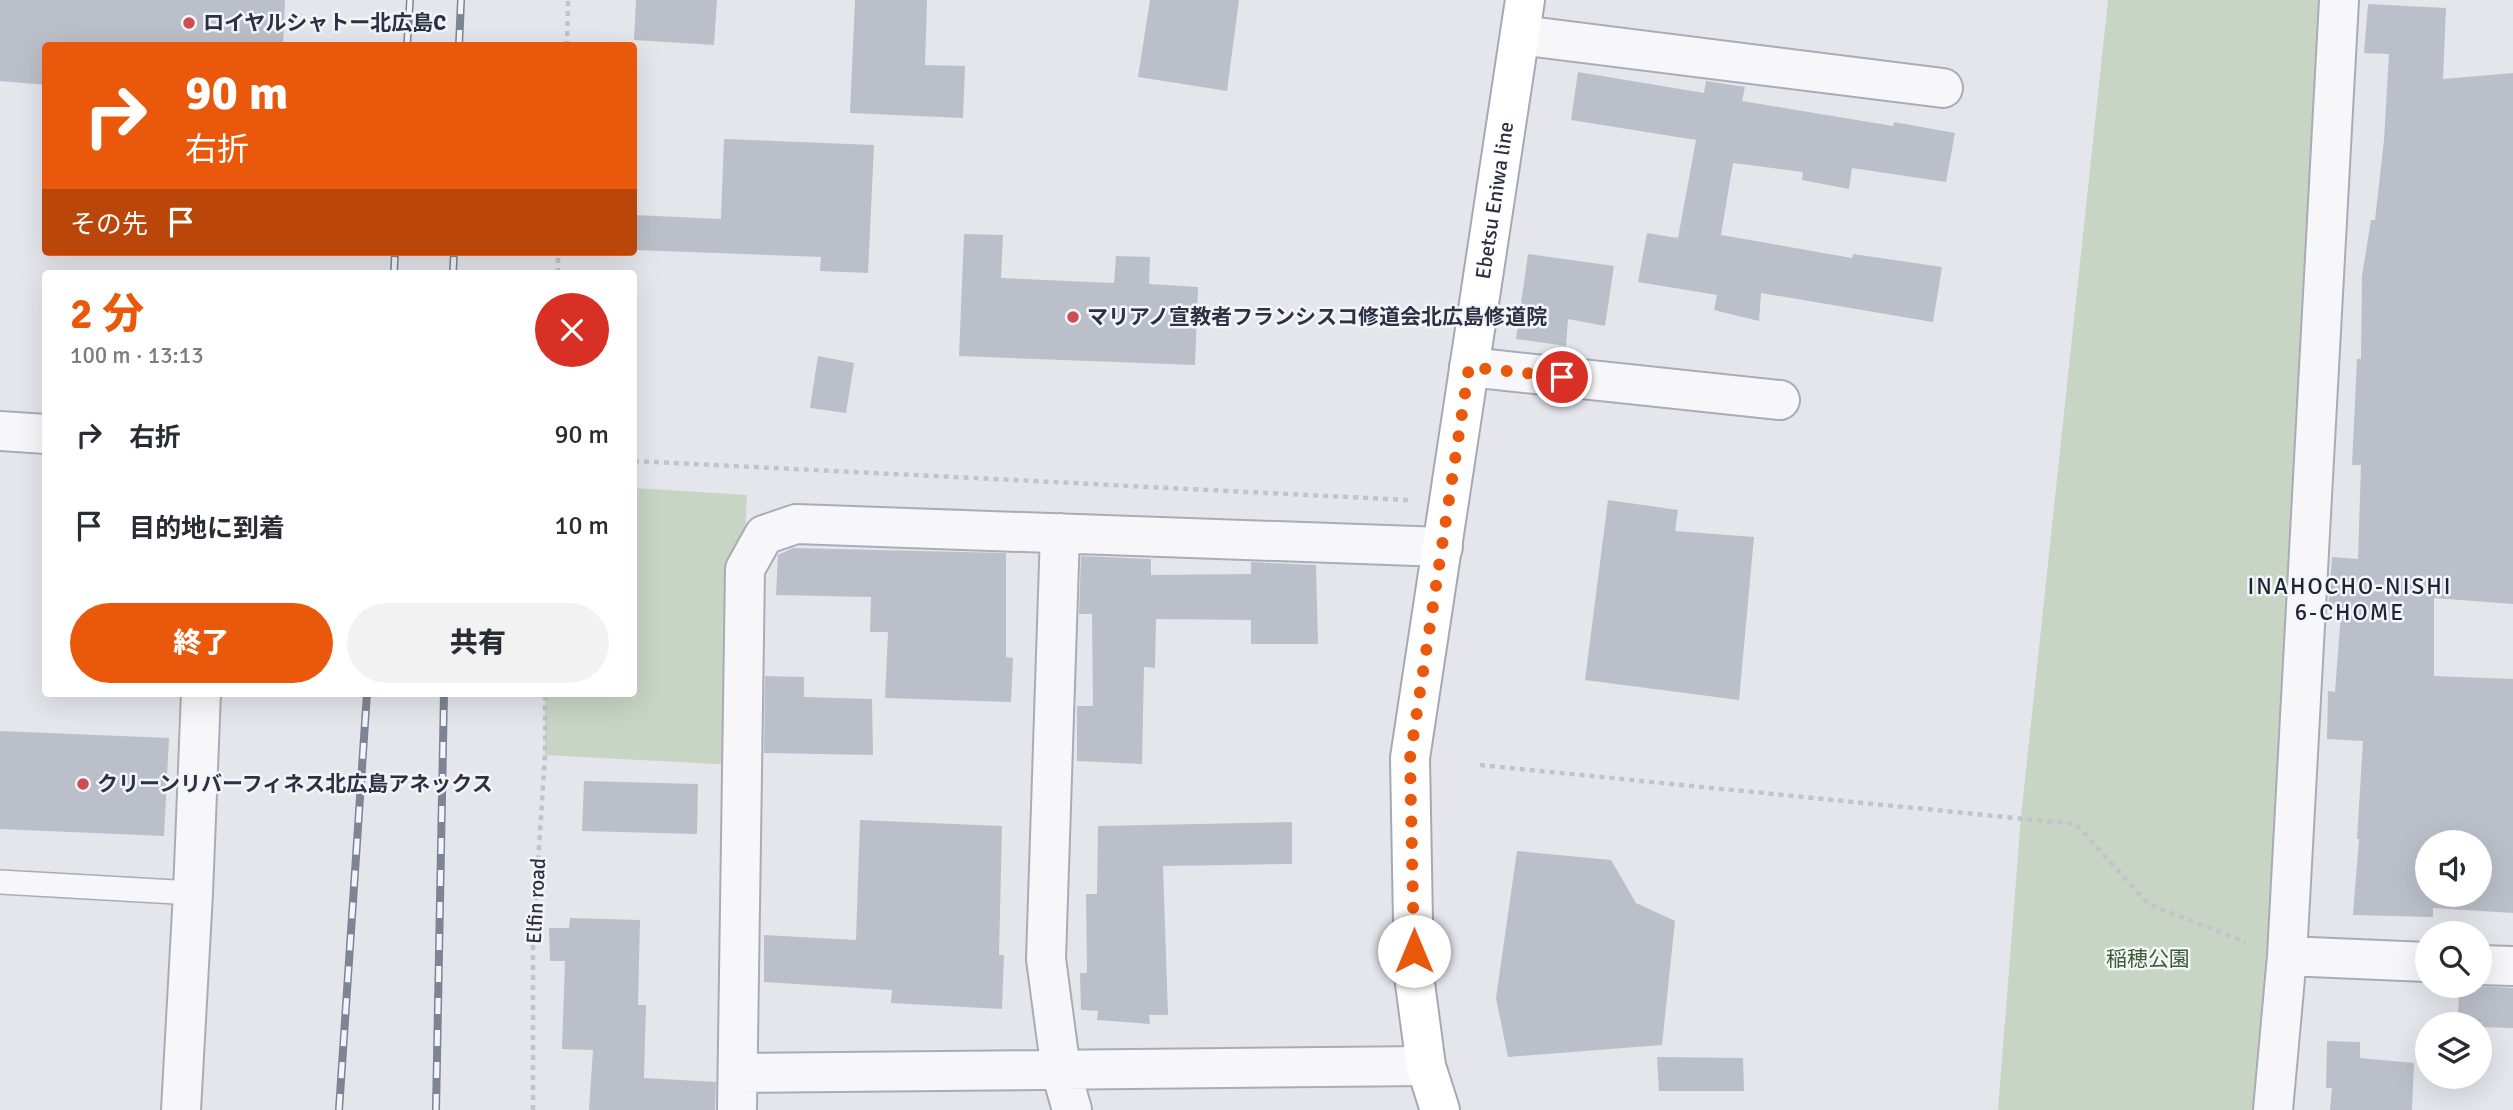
<!DOCTYPE html>
<html lang="ja">
<head>
<meta charset="utf-8">
<style>
  body { margin:0; font-family:Signika,"Noto Sans JP",sans-serif; background:#f2f2f3; color:#2b2b33; height:100vh; display:flex; flex-direction:column; font-size:26px; white-space:nowrap }
  * { box-sizing:border-box; margin:0 }
  p { font-size:23px; color:#7c7c81 }
  .icon { flex:none; width:38px; height:38px; fill:none; stroke:currentColor; stroke-width:2; stroke-linecap:round; stroke-linejoin:round }
  .map { position:relative; flex:1; overflow:hidden }
  .details { position:absolute; left:42px; top:270px; width:595px; height:427px; display:flex; flex-direction:column; background:#fff; border-radius:7px; box-shadow:0 7px 28px #0002 }
  .details>* { flex:none }
  .top-card { position:absolute; left:42px; top:42px; width:595px; height:214px; border-radius:7px; box-shadow:0 7px 28px #0002; background:#ea580c; color:#fff; overflow:hidden }
  .buttons { position:absolute; left:2415px; top:830px; display:grid; gap:14px }
  .buttons a { display:grid; place-items:center; width:77px; height:77px; border-radius:50%; background:#fff; box-shadow:0 7px 28px #0002; font-size:35px }
  .pin { position:absolute; display:grid; place-items:center; width:60px; height:60px; color:#fff; margin:-30px; border:4px solid #fff; border-radius:50%; box-shadow:0 2px 7px #0007 }
  .me { position:absolute; width:77px; margin:-38px; rotate:0deg; stroke-linejoin:round; filter:drop-shadow(0 0 5px #0008) }
  .turn { display:flex; align-items:center; gap:24px; height:147px; padding:0 28px; font-size:32px }
  .turn .icon { width:91px; height:91px; stroke-width:2.5 }
  .turn b { display:block; font-size:49px; line-height:60px }
  .then { display:flex; align-items:center; height:66px; padding:0 28px; background:#0003; gap:14px; font-size:26px }
  .round { display:grid; place-items:center; flex:none; width:74px; height:74px; border-radius:37px; background:#f2f2f3 }
  .summary { display:flex; align-items:center; justify-content:space-between; height:119px; padding:0 28px }
  h1 { font-size:42px; font-weight:800; line-height:52px; color:#ea580c }
  .button { display:flex; gap:14px; margin-top:auto; padding:14px 28px }
  .button a { flex:1; height:80px; border-radius:42px; background:#ea580c; color:#fff; font-size:28px; font-weight:800; line-height:80px; text-align:center }
  .button a+a { background:#f2f2f3; color:#2b2b33 }
  ul { padding:0; list-style:none }
  li { display:flex; align-items:center; gap:21px; height:91px; padding:0 28px }
  li div { flex:1 }
  li b { display:block; font-size:26px }
  li em { font-style:normal }
  .map>svg:first-child { display:block }
  .green { fill:#c8d5c5 }
  .building { fill:#bbbfc9; fill-rule:evenodd }
  .lines { fill:none; stroke-linecap:round; stroke-linejoin:round }
  .service-casing { stroke:#a9acb6; stroke-width:26 }
  .minor-casing { stroke:#a9acb6; stroke-width:42 }
  .primary-casing { stroke:#a3a9b7; stroke-width:42 }
  .path { stroke:#c2c4cb; stroke-width:4.5; stroke-dasharray:5 5; stroke-linecap:butt }
  .service { stroke:#f7f7fa; stroke-width:23 }
  .minor { stroke:#f7f7fa; stroke-width:38 }
  .primary { stroke:#fff; stroke-width:38 }
  .rail-casing { stroke:#7d8495; stroke-width:8 }
  .rail { stroke:#f4f5f9; stroke-width:5; stroke-dasharray:16; stroke-linecap:butt }
  .route { stroke:#ea580c; stroke-width:12; stroke-dasharray:0 21.6 }
  .poi-dot { fill:#cd4d52; stroke:#f4f5f9; stroke-width:2.5 }
  .labels { text-anchor:middle; stroke-width:5; stroke-linejoin:round; paint-order:stroke }
  .poi-label { font-size:21px; font-weight:bold; fill:#2c3244; stroke:#f4f5f9; text-anchor:start }
  .street-label { font-size:21px; fill:#2c3244; stroke:#f4f5f9 }
  .park-label { font-size:21px; fill:#3c5f39; stroke:#f4f5f9 }
  .neighbourhood-label { font-size:23px; letter-spacing:2px; fill:#1e2335; stroke:#f4f5f9 }
</style>
</head>
<body>
<div class="map">
<svg width="2513" height="1110" viewBox="0 0 2513 1110">
  <rect width="100%" height="100%" fill="#e4e6ec"/>
  <!-- green -->
  <path class="green" d="M2108 0H2339L2273 1110H1998L2021 817Z
    M634 488 747 495 734 765 545 755V693H634Z"/>
  <!-- building -->
  <path class="building" d="M0 0H285L283 46H46V85L0 81Z
    M636 0H717L714 45 634 40Z
    M855 0H927L925 65 965 66 963 118 850 113Z
    M1150 0H1239L1227 91 1138 77Z
    M2368 4 2446 8 2443 79 2513 73V604L2434 598V676L2513 679V913L2433 908V917L2353 915 2359 839H2357L2363 741 2327 739 2328 691 2335 692 2341 612 2328 611 2332 557 2358 559 2361 465H2352L2357 359H2361L2362 276 2371 220H2375L2384 140 2389 54 2364 53ZM2427 842H2480V894H2427Z
    M1578 72 1704 93 1706 81 1745 87 1742 101 1893 126 1894 122 1955 133 1946 182 1852 168 1849 189 1802 180 1803 172 1733 163 1721 235 1852 258 1853 254 1942 267 1933 322 1761 293 1759 321 1714 310 1717 295 1638 282 1647 233 1678 238 1696 140 1571 120Z
    M724 139 874 145 868 273 820 271 821 257 634 250V215L721 219Z
    M964 234 1003 235 1001 278 1114 283 1116 256 1150 257 1149 284 1198 287 1195 365 959 356Z
    M1528 254 1614 266 1605 326 1568 319 1566 346 1516 339Z
    M818 356 854 363 846 413 810 408Z
    M1608 500 1678 510 1675 531 1754 537 1739 700 1585 680Z
    M793 548 1006 553V657L1013 658 1011 702 885 698 888 632H870L871 597 776 595 778 555Z
    M1081 556 1151 559V575L1251 574V562L1316 565 1318 644H1251V620L1156 619 1155 668 1144 667 1142 764 1077 761V706H1093L1092 614H1079Z
    M765 676 804 677V697L872 699 873 755 764 753Z
    M0 731 169 738 164 836 0 829Z
    M584 781 698 784 697 834 582 831Z
    M860 820 1002 826 999 955H1004L1002 1009 891 1003 892 990 764 982V935L856 940Z
    M1292 822V864L1163 866 1168 1015H1149L1150 1024 1097 1020 1098 1011 1081 1010 1080 973H1087L1086 894H1097L1098 826Z
    M1517 851 1611 860 1636 903 1675 921 1662 1045 1508 1057 1496 998Z
    M570 918 640 920 638 1005H646L644 1078 716 1082 715 1110H589L593 1050 562 1049 565 961H550L549 928H569Z
    M2459 985 2513 988V1028L2480 1027V1024H2458Z
    M2327 1041 2360 1042V1058L2414 1063 2412 1110H2330L2332 1088H2326Z
    M1657 1057 1743 1058 1744 1091H1659Z"/>
  <g class="lines">
    <defs>
      <path id="service" d="M0 882 193 893"/>
      <path id="minor" d="M1520 35 1943 88
        M1469 367 1780 400
        M0 431 46 434
        M1060 533 1046 959 1061 1071 1072 1110
        M2287 956 2427 962
        M2480 965 2513 966
        M738 1073 1426 1066
        M181 1110 193 893 201 693
        M737 1110 745 569 764 535 796 524 1443 547
        M2273 1110 2287 956 2339 0"/>
      <g id="primary">
        <path id="s1" d="M1440 1110 1426 1066 1414 976 1410 758 1525 0"/>
      </g>
    </defs>
    <!-- service casing -->
    <use href="#service" class="service-casing"/>
    <!-- minor casing -->
    <use href="#minor" class="minor-casing"/>
    <!-- primary casing -->
    <use href="#primary" class="primary-casing"/>
    <!-- path -->
    <path class="path" d="M567 46 568 0
      M558 273V252
      M634 461 1409 500
      M1480 765 2076 824 2148 904 2246 942
      M533 1110V940L545 755V693"/>
    <!-- service -->
    <use href="#service" class="service"/>
    <!-- minor -->
    <use href="#minor" class="minor"/>
    <!-- primary -->
    <use href="#primary" class="primary"/>
    <defs>
      <path id="rail" d="M407 46 410 0
        M459 46 461 0
        M394 273 395 252
        M453 273 454 252
        M339 1110 367 693
        M436 1110 444 693"/>
    </defs>
    <!-- rail casing -->
    <use href="#rail" class="rail-casing"/>
    <!-- rail -->
    <use href="#rail" class="rail"/>
  </g>
  <g class="lines">
    <!-- route -->
    <path class="route" d="M1414 951 1410 758 1469 367 1562 377"/>
  </g>
  <!-- markers -->
  <g class="poi-dot">
    <circle cx="189" cy="23" r="7"/>
    <circle cx="1073" cy="317" r="7"/>
    <circle cx="83" cy="784" r="7"/>
  </g>
  <g class="labels">
    <!-- poi labels -->
    <g class="poi-label">
      <text x="203" y="30">ロイヤルシャトー北広島C</text>
      <text x="1087" y="324">マリアノ宣教者フランシスコ修道会北広島修道院</text>
      <text x="97" y="791">クリーンリバーフィネス北広島アネックス</text>
    </g>
    <!-- street labels -->
    <g class="street-label">
      <text dy="7" stroke="none"><textPath href="#s1" startOffset="919">Ebetsu Eniwa line</textPath></text>
      <text transform="translate(536 901) rotate(-87)" y="7">Elfin road</text>
    </g>
    <!-- park labels -->
    <g class="park-label">
      <text x="2148" y="966">稲穂公園</text>
    </g>
    <!-- neighbourhood labels -->
    <g class="neighbourhood-label">
      <text x="2350" y="594">INAHOCHO-NISHI<tspan x="2350" dy="26">6-CHOME</tspan></text>
    </g>
  </g>
</svg>
<div class="buttons">
<a><svg class="icon" aria-label="sound" viewBox="0 0 24 24"><path d="M4 9h4l5-4v14l-5-4H4zM17 9q2 3 0 6"/></svg></a>
<a><svg class="icon" aria-label="search" viewBox="0 0 24 24"><circle cx="10" cy="10" r="6"/><path d="M15 15l6 6"/></svg></a>
<a><svg class="icon" aria-label="layers" viewBox="0 0 24 24"><path d="M12 4l9 5-9 5-9-5zM3 14l9 5 9-5"/></svg></a>
</div>
<div class="pin" style="left:1562px;top:377px;background:#d93025"><svg class="icon" aria-label="arrive" viewBox="0 0 24 24"><path d="M6 21V4h12l-3 4 3 4H6"/></svg></div>
<svg class="me" style="left:1414px;top:951px" viewBox="-20 -20 40 40"><circle r="19" fill="#fff"/><path d="M0-13L10 11 0 6-10 11z" fill="#ea580c"/></svg>
<div class="top-card">
<div class="turn"><svg class="icon" aria-label="right" viewBox="0 0 24 24"><path d="M7 20v-9h11M14 6l5 5-5 5"/></svg><div><b>90 m</b>右折</div></div>
<div class="then">その先<svg class="icon" aria-label="arrive" viewBox="0 0 24 24"><path d="M6 21V4h12l-3 4 3 4H6"/></svg></div>
</div>
<section class="details">
<div class="summary"><div><h1>2 分</h1><p>100 m · 13:13</p></div><a class="round" style="background:#d93025;color:#fff"><svg class="icon" aria-label="close" viewBox="0 0 24 24"><path d="M6 6l12 12M18 6L6 18"/></svg></a></div>
<ul>
<li><svg class="icon" aria-label="right" viewBox="0 0 24 24"><path d="M7 20v-9h11M14 6l5 5-5 5"/></svg><div><b>右折</b></div><em>90 m</em></li>
<li><svg class="icon" aria-label="arrive" viewBox="0 0 24 24"><path d="M6 21V4h12l-3 4 3 4H6"/></svg><div><b>目的地に到着</b></div><em>10 m</em></li>
</ul>
<div class="button"><a>終了</a><a>共有</a></div>
</section>
</div>
</body>
</html>
